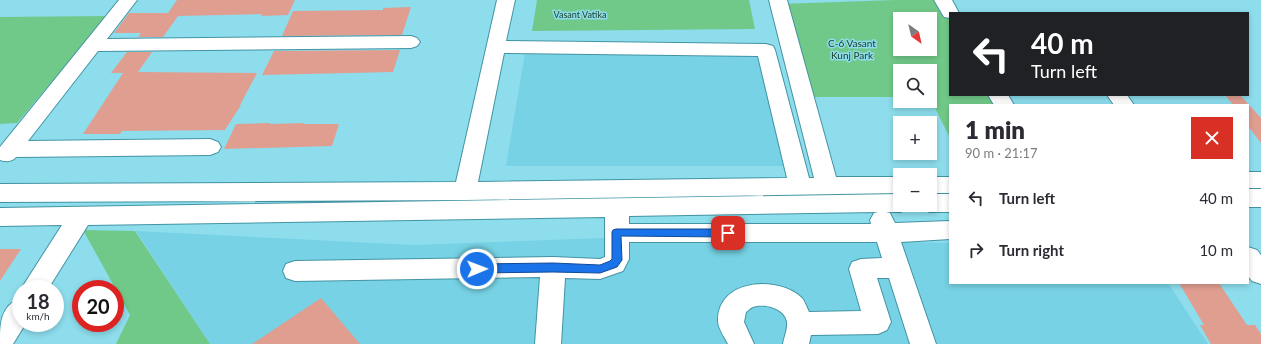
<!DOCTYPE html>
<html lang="en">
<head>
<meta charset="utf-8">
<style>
  body { margin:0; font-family:Lato,sans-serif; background:#f7f7f7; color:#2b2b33; height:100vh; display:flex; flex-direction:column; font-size:15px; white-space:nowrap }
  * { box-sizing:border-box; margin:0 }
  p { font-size:13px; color:#7c7c81 }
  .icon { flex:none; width:22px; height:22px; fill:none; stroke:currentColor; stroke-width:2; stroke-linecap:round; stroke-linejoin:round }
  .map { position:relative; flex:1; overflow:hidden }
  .panel { position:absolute; left:949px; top:104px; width:300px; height:180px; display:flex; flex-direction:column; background:#fff; border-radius:0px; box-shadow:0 2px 6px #0003 }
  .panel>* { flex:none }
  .hud { position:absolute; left:949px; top:12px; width:300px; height:84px; border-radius:0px; box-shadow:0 2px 6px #0003; background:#202124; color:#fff; overflow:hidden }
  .needle { width:26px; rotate:146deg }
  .tools { position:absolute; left:893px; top:12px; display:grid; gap:8px }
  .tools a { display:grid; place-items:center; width:44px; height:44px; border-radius:0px; background:#fff; box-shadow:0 2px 6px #0003; font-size:20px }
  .speed { position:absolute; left:12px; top:280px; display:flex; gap:8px; font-size:20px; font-weight:700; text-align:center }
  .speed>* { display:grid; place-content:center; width:52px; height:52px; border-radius:50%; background:#fff; box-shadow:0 2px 6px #0003; line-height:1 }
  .speed small { font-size:10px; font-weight:400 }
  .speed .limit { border:6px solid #d22; background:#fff; color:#111 }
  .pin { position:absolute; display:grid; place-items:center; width:34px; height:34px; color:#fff; margin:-17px; border-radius:8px; box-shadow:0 2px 6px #0006 }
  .me { position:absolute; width:44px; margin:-22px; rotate:89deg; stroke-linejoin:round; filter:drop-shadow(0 0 3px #0008) }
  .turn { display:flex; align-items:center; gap:14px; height:84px; padding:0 16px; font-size:18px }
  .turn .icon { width:52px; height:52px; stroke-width:2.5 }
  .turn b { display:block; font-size:28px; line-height:34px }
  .round { display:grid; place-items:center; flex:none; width:42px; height:42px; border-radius:0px; background:#f7f7f7 }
  .head { display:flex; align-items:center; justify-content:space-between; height:68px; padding:0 16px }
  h1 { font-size:24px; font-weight:800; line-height:30px }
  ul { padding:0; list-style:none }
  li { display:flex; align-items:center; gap:12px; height:52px; padding:0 16px }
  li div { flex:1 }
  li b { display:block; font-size:15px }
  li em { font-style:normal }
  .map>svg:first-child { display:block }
  .built { fill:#76d2e4 }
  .green { fill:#71c989; fill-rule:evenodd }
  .building { fill:#e09e91 }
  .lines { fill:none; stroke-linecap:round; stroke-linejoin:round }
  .minor-casing { stroke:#4394a3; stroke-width:2 }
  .minor { fill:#fff; fill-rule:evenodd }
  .route { fill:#1a73e8; stroke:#114b97 }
  .labels { text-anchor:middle; stroke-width:3; stroke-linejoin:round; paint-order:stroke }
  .far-park-label { font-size:9px; fill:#1b4026; stroke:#8ddded }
  .park-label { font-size:10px; fill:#1b4026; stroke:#8ddded }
</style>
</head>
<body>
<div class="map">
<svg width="1261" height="344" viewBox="0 0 1261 344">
  <rect width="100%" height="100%" fill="#8ddded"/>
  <!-- built -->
  <path class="built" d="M525 53H766L788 166H506Z
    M136 231 414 245 633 237 950 243V283H1168L1208 344H210Z"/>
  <!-- green -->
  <path class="green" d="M537 0H749L755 29 532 31Z
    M895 0H943L950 13V95H998L1004 105H950V138L930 98V71H900V97H804L779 4ZM900 19H930V49H900Z
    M107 16 17 123 0 124V17Z
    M83 230 135 231 210 344H116L130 315Z"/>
  <!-- building -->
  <path class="building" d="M177 0H295L288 15 261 16 262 14 178 16 163 37H138L141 33H114L129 13H168Z
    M411 7 402 35 282 36 293 11 383 10V8Z
    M400 50 393 72 262 75 274 51Z
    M127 52H152L138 72 257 73 240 105H241L225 130 122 131 120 134H83L123 73H111Z
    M1225 95H1240L1261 118V143L1248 126V105H1233Z
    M270 123V124L304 123V124H339L332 146 224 149 236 124Z
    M0 249H21L0 281Z
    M1179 283H1219L1247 325H1255L1261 334V344H1211L1200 325H1204Z
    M321 298 360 344H252Z"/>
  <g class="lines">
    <defs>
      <path id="minor" d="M119 0H137L107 39 411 36 417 38 420 42 417 46 411 48 98 51 28 141 210 139 218 142 221 147 218 152 210 155 16 157C12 162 6 162 0 160V147Z
        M497 0H515L506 41 766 44 773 46 775 50 809 178H814L769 0H787L836 177H900V193L465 200 0 202V184L456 182ZM504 53 758 56 787 178 478 182Z
        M934 0H952L959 13H950V18L944 17Z
        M988 95H1008L1014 105H994Z
        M1107 95H1127L1134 105H1114Z
        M1248 172H1261V188H1248Z
        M930 177H950V193H930Z
        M1248 189H1261V207H1248Z
        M900 194V205H910L908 209 900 212H886L890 213 895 223 950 221V239L901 242 936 344H910L889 278H877L891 322 887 330 878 334 811 335 809 344H783C784 338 788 328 787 322 785 308 764 303 753 307 750 308 748 311 746 312L744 322 754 344H728C725 338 718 328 718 321 717 279 778 275 802 298 805 302 807 308 809 312L861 311 849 269 852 262 861 259 882 258 877 242H629V259L623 271 600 279 565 278 561 344H535L540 277 295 281 286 278 283 271 286 264 295 261 553 257 600 259 605 257V217L88 225 48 289H21L62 225 0 226V208ZM878 212 874 213 870 220 871 224H629V216Z
        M930 194H950V212H930L922 209 920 205H930Z
        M1248 247 1257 250 1261 255V284L1252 281 1248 276Z
        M21 298V323H26L13 344H0C0 324 0 306 21 298Z"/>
    </defs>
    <!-- minor casing -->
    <use href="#minor" class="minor-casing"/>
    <!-- minor -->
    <use href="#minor" class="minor"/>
  </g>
  <!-- route -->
  <path class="route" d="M616 229H728L731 230 733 233 731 235 728 237 621 236 622 260 617 267 600 273 553 272 477 273 474 272 472 269 474 266 477 264 553 263 600 265 610 261 612 259V232L613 230Z"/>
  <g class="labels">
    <!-- far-park labels -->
    <g class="far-park-label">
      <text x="580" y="18">Vasant Vatika</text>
    </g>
    <!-- park labels -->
    <g class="park-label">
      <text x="852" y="47">C-6 Vasant<tspan x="852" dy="12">Kunj Park</tspan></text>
    </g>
  </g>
</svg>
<div class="tools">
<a><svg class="needle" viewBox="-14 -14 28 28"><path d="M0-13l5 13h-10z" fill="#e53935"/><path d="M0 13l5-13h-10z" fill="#7c7c81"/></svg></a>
<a><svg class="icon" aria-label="search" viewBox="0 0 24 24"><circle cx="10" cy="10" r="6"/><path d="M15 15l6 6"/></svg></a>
<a>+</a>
<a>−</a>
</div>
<div class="speed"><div>18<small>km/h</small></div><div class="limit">20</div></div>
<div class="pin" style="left:728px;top:233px;background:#d93025"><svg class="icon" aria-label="arrive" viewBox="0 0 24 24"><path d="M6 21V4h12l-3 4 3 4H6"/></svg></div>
<svg class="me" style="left:477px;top:269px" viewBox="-20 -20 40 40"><circle r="17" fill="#1a73e8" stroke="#fff" stroke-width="3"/><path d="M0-11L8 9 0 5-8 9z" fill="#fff"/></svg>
<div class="hud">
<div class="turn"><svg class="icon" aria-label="left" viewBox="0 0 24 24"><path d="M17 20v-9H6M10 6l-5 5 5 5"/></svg><div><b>40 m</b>Turn left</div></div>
</div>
<section class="panel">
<div class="head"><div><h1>1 min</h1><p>90 m · 21:17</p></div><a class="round" style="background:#d93025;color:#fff"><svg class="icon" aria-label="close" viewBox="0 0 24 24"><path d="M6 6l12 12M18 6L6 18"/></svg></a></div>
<ul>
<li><svg class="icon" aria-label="left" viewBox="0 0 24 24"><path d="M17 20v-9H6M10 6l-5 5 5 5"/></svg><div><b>Turn left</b></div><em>40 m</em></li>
<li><svg class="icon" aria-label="right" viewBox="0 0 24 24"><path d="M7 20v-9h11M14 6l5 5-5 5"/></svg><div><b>Turn right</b></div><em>10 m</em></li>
</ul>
</section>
</div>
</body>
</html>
